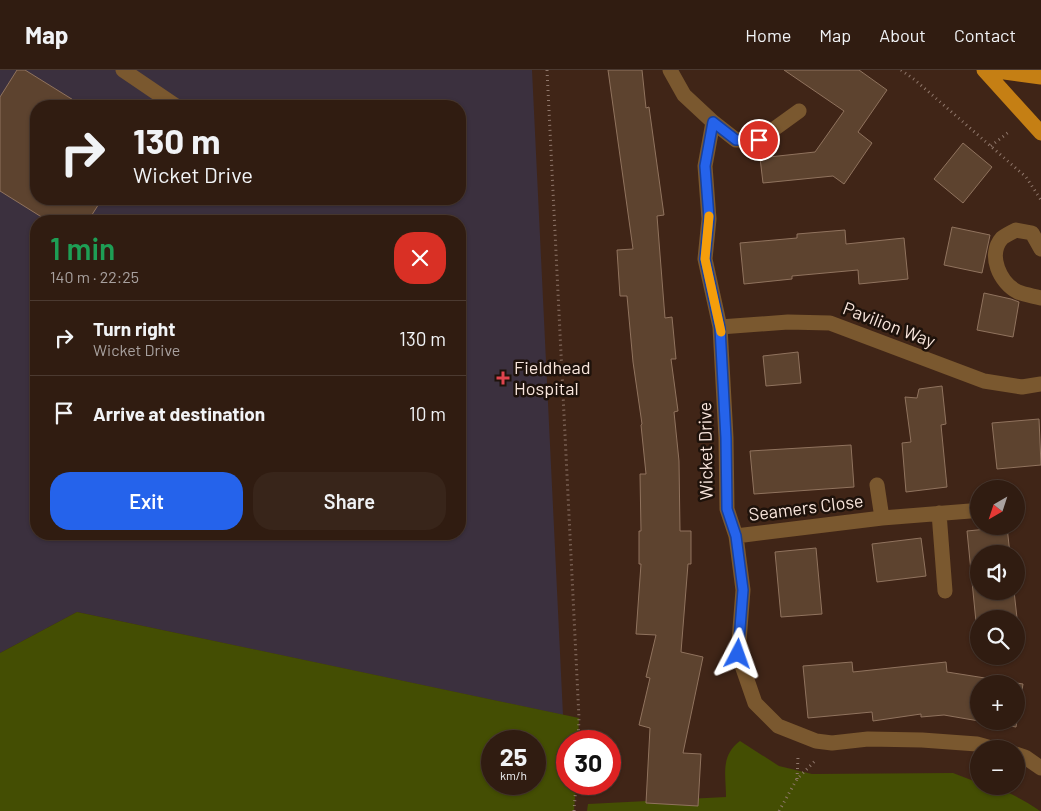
<!DOCTYPE html>
<html lang="en">
<head>
<meta charset="utf-8">
<style>
  body { margin:0; font-family:Barlow,sans-serif; background:#38251a; color:#f1f3f6; height:100vh; display:flex; flex-direction:column; font-size:19px; white-space:nowrap }
  * { box-sizing:border-box; margin:0 }
  p { font-size:16px; color:#a8a19f }
  .icon { flex:none; width:28px; height:28px; fill:none; stroke:currentColor; stroke-width:2; stroke-linecap:round; stroke-linejoin:round }
  .map { position:relative; flex:1; overflow:hidden }
  .panel { position:absolute; left:30px; top:145px; width:436px; height:325px; display:flex; flex-direction:column; background:#301c11; border-radius:20px; box-shadow:0 1px 4px #0004,0 0 0 1px #4b3a31 }
  .panel>* { flex:none }
  .banner { position:absolute; left:30px; top:30px; width:436px; height:105px; border-radius:20px; box-shadow:0 1px 4px #0004,0 0 0 1px #4b3a31; background:#301c11; color:#f1f3f6; overflow:hidden }
  .needle { width:32px; rotate:219deg }
  .buttons { position:absolute; left:970px; top:410px; display:grid; gap:10px }
  .buttons a { display:grid; place-items:center; width:55px; height:55px; border-radius:50%; background:#301c11; box-shadow:0 1px 4px #0004,0 0 0 1px #4b3a31; font-size:25px }
  .speed { position:absolute; left:481px; top:660px; display:flex; gap:10px; font-size:25px; font-weight:700; text-align:center }
  .speed>* { display:grid; place-content:center; width:65px; height:65px; border-radius:50%; background:#301c11; box-shadow:0 1px 4px #0004,0 0 0 1px #4b3a31; line-height:1 }
  .speed small { font-size:12px; font-weight:400 }
  .speed .limit { border:8px solid #d22; background:#fff; color:#111 }
  .pin { position:absolute; display:grid; place-items:center; width:42px; height:42px; color:#fff; margin:-21px; border:2px solid #fff; border-radius:50%; box-shadow:0 1px 5px #0007 }
  .me { position:absolute; width:55px; margin:-28px; rotate:4deg; stroke-linejoin:round; filter:drop-shadow(0 0 4px #0008) }
  .turn { display:flex; align-items:center; gap:18px; height:105px; padding:0 20px; font-size:22px }
  .turn .icon { width:65px; height:65px; stroke-width:2.5 }
  .turn b { display:block; font-size:35px; line-height:42px }
  .round { display:grid; place-items:center; flex:none; width:52px; height:52px; border-radius:20px; background:#38251a }
  .overview { display:flex; align-items:center; justify-content:space-between; height:85px; padding:0 20px }
  h1 { font-size:30px; font-weight:600; line-height:38px; color:#1e9e55 }
  .action { display:flex; gap:10px; margin-top:auto; padding:10px 20px }
  .action a { flex:1; height:58px; border-radius:20px; background:#2563eb; color:#fff; font-size:20px; font-weight:600; line-height:58px; text-align:center }
  .action a+a { background:#38251a; color:#f1f3f6 }
  ul { padding:0; list-style:none }
  li { display:flex; align-items:center; gap:15px; height:75px; padding:0 20px; border-top:1px solid #4b3a31 }
  li div { flex:1 }
  li b { display:block; font-size:19px }
  li em { font-style:normal }
  header { display:flex; align-items:center; gap:30px; box-sizing:border-box; height:70px; padding:0 25px; background:#301c11; border-bottom:1px solid #4b3a31 }
  header strong { font-size:24px }
  nav { display:flex; gap:28px; margin-inline-start:auto; font-size:18px }
  .map>svg:first-child { display:block }
  .medical { fill:#3b303e; fill-rule:evenodd }
  .green { fill:#444e03; fill-rule:evenodd }
  .building { fill:#5d432f; stroke:#90735e }
  .lines { fill:none; stroke-linecap:round; stroke-linejoin:round }
  .path { stroke:#90786c; stroke-width:3; stroke-dasharray:1 4; stroke-linecap:butt }
  .minor { stroke:#7a582f; stroke-width:15 }
  .major { stroke:#c57f14; stroke-width:15 }
  .route-casing { stroke:#184099; stroke-width:12 }
  .route { stroke:#2563eb; stroke-width:9 }
  .slow { stroke:#f59e0b; stroke-width:9 }
  .health-dot { fill:#e0444e; stroke:#1e120b; stroke-width:2 }
  .labels { text-anchor:middle; stroke-width:5; stroke-linejoin:round; paint-order:stroke }
  .street-label { font-size:18px; fill:#f9e6dd; stroke:#1e120b }
  .poi-label { font-size:18px; fill:#f9e6dd; stroke:#1e120b; text-anchor:start }
</style>
</head>
<body>
<header>
<strong>Map</strong>
<nav><a>Home</a><a>Map</a><a>About</a><a>Contact</a></nav>
</header>
<div class="map">
<svg width="1041" height="741" viewBox="0 0 1041 741">
  <rect width="100%" height="100%" fill="#402517"/>
  <!-- medical -->
  <path class="medical" d="M0 0H532L563 645 77 542 0 583ZM36 36H460V129H36ZM36 151H460V464H36Z"/>
  <!-- green -->
  <path class="green" d="M77 542 579 648 578 671H568V714H576L574 741H0V583ZM492 671H535V714H492Z
    M740 671 779 696 812 704 953 703 979 713V716C1000 716 1023 729 1040 741H587L588 734 726 727C726 705 720 686 740 671Z"/>
  <!-- building -->
  <path class="building" d="M17 0H25L83 36H36V129H102L88 151H48L0 121V27Z
    M608 0H642L646 38 649 37 664 145 657 146 665 248 672 247 676 289H671L678 341 674 342 679 391 680 461H691V494H688L681 582 703 587 683 683 701 684 698 736 646 733 650 658 639 655 650 608 646 607 656 565 636 564 641 494H639V461H641L640 404H646L641 355 642 354 633 292 627 226H620L617 180 633 179Z
    M784 0H859L887 20 858 62 872 73 844 114 833 106 763 113 760 88 815 82 844 41Z
    M963 73 992 97 963 133 934 109Z
    M952 157 990 165 982 203 944 195Z
    M845 160 846 174 904 168 908 209 859 214 858 200 792 206V209L744 214 740 173 797 168V164Z
    M984 223 1011 229 1019 232 1013 267 977 260Z
    M798 282 801 313 766 316 763 286Z
    M942 316 946 354 941 355 947 417 906 422 902 373 911 372 905 327 917 328 919 319Z
    M1039 349 1041 395 997 399 992 353Z
    M851 375 854 417 754 424 750 381Z
    M1007 457 1010 484H979V521H1014L1018 557H1016V549H979V562H977L967 461Z
    M921 468 926 506 877 512 872 474Z
    M816 478 822 544 781 547 775 482Z
    M852 592 853 602 946 592 947 602 1023 614 1016 657 982 651H1016V614H979V651L944 645 921 647V644L873 651 872 642 808 648 803 596Z"/>
  <g class="lines">
    <!-- path -->
    <path class="path" d="M547 0 579 648 578 671
      M901 0 915 10 1026 107 1041 130
      M991 76 1010 61
      M797 709 798 687
      M574 741 576 714
      M779 741 797 709 815 691"/>
    <!-- minor -->
    <path class="minor" d="M123 0 176 36
      M670 0 684 25 713 52
      M799 41 759 70H736L713 52 705 96 709 149 705 189 720 257 726 368 727 439 736 466 743 520 738 584 755 633 778 656 816 671 832 673 868 669 922 670 977 674 995 679
      M1041 179 1032 163 1016 160C1012 162 1006 165 1002 168 987 185 1000 213 1018 222 1025 225 1034 226 1041 228
      M720 257 788 252 830 253 984 311 1022 317 1041 314
      M877 415 882 448
      M939 443 945 521
      M736 466 882 448 970 441
      M1016 684 1025 687 1041 698"/>
    <!-- major -->
    <path class="major" d="M984 0 1041 63
      M990 0 1041 7"/>
  </g>
  <g class="lines">
    <defs>
      <path id="route" d="M738 584 743 520 736 466 727 439 726 368 720 258 705 189 709 148 705 96 713 52 736 70H759"/>
    </defs>
    <!-- route casing -->
    <use href="#route" class="route-casing"/>
    <!-- route -->
    <use href="#route" class="route"/>
    <!-- slow -->
    <path class="slow" d="M709 146 705 189 721 262"/>
  </g>
  <!-- markers -->
  <path class="health-dot" d="M500.5 300.5h5v5h5v5h-5v5h-5v-5h-5v-5h5z"/>
  <g class="labels">
    <!-- street labels -->
    <g class="street-label">
      <text transform="translate(889 255) rotate(21)" y="6">Pavilion Way</text>
      <text transform="translate(706 381) rotate(-91)" y="6">Wicket Drive</text>
      <text transform="translate(806 438) rotate(-7)" y="6">Seamers Close</text>
    </g>
    <!-- poi labels -->
    <g class="poi-label">
      <text x="514" y="304">Fieldhead<tspan x="514" dy="21">Hospital</tspan></text>
    </g>
  </g>
</svg>
<div class="buttons">
<a><svg class="needle" viewBox="-14 -14 28 28"><path d="M0-13l5 13h-10z" fill="#e53935"/><path d="M0 13l5-13h-10z" fill="#a8a19f"/></svg></a>
<a><svg class="icon" aria-label="sound" viewBox="0 0 24 24"><path d="M4 9h4l5-4v14l-5-4H4zM17 9q2 3 0 6"/></svg></a>
<a><svg class="icon" aria-label="search" viewBox="0 0 24 24"><circle cx="10" cy="10" r="6"/><path d="M15 15l6 6"/></svg></a>
<a>+</a>
<a>−</a>
</div>
<div class="speed"><div>25<small>km/h</small></div><div class="limit">30</div></div>
<div class="pin" style="left:759px;top:70px;background:#d93025"><svg class="icon" aria-label="arrive" viewBox="0 0 24 24"><path d="M6 21V4h12l-3 4 3 4H6"/></svg></div>
<svg class="me" style="left:738px;top:584px" viewBox="-20 -20 40 40"><path d="M0-17L14 15 0 8-14 15z" fill="#2563eb" stroke="#fff" stroke-width="4"/></svg>
<div class="banner">
<div class="turn"><svg class="icon" aria-label="right" viewBox="0 0 24 24"><path d="M7 20v-9h11M14 6l5 5-5 5"/></svg><div><b>130 m</b>Wicket Drive</div></div>
</div>
<section class="panel">
<div class="overview"><div><h1>1 min</h1><p>140 m · 22:25</p></div><a class="round" style="background:#d93025;color:#fff"><svg class="icon" aria-label="close" viewBox="0 0 24 24"><path d="M6 6l12 12M18 6L6 18"/></svg></a></div>
<ul>
<li><svg class="icon" aria-label="right" viewBox="0 0 24 24"><path d="M7 20v-9h11M14 6l5 5-5 5"/></svg><div><b>Turn right</b><p>Wicket Drive</p></div><em>130 m</em></li>
<li><svg class="icon" aria-label="arrive" viewBox="0 0 24 24"><path d="M6 21V4h12l-3 4 3 4H6"/></svg><div><b>Arrive at destination</b></div><em>10 m</em></li>
</ul>
<div class="action"><a>Exit</a><a>Share</a></div>
</section>
</div>
</body>
</html>
